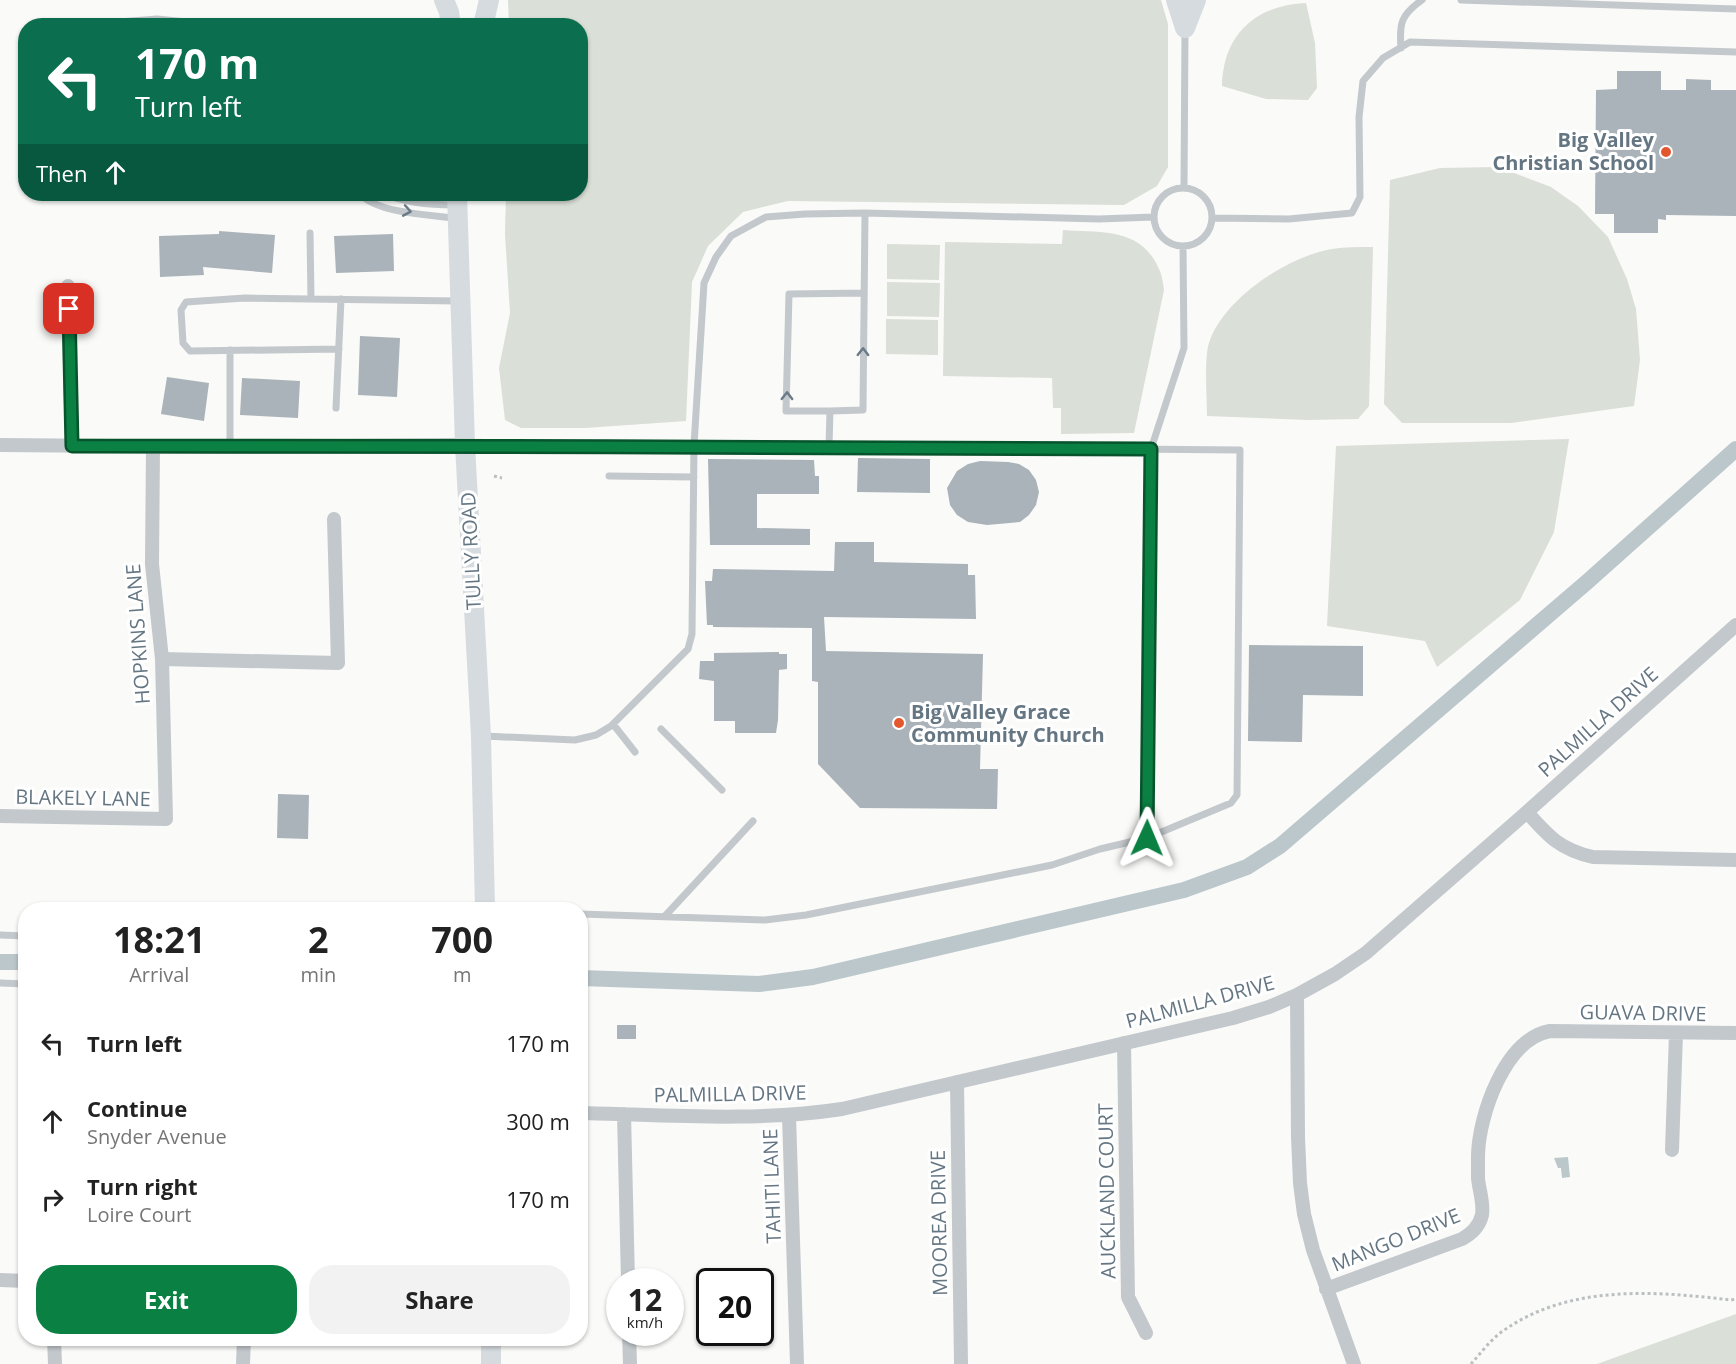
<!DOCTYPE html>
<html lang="en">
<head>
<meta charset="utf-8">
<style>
  body { margin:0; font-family:"Open Sans",sans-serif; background:#f2f2f2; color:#222; height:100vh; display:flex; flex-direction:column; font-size:22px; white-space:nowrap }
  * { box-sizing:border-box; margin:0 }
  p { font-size:20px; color:#767676 }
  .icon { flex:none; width:33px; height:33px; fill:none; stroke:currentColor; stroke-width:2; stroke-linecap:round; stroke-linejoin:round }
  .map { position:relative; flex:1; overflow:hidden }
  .sheet { position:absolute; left:18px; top:902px; width:570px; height:444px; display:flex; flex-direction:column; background:#fff; border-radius:24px; box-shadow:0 2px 4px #0004 }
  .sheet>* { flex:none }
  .banner { position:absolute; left:18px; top:18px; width:570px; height:183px; border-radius:24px; box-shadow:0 2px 4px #0004; background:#0b6e4f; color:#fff; overflow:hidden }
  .speed { position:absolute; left:606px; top:1268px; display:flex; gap:12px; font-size:30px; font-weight:700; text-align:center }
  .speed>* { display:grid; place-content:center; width:78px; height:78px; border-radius:50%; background:#fff; box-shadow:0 2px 4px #0004; line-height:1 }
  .speed small { font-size:15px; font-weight:400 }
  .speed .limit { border:3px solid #111; border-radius:9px; background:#fff; color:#111 }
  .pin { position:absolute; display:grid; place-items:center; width:51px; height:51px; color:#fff; margin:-26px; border-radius:12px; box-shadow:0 3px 9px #0006 }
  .me { position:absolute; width:66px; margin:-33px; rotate:1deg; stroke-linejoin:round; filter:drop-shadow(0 0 4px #0008) }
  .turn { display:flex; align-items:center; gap:21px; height:126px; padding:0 18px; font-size:27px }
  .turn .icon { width:78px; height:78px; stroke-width:2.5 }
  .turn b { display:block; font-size:42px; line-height:51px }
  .then { display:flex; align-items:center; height:57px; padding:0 18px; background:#0003; gap:12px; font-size:22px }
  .eta { display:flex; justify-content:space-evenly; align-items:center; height:102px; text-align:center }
  .eta b { font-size:36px; font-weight:700; line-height:42px }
  .action { display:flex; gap:12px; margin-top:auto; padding:12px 18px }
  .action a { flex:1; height:69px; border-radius:24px; background:#0b8043; color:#fff; font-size:24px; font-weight:700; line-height:69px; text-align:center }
  .action a+a { background:#f2f2f2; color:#222 }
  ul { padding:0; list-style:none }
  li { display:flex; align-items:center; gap:18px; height:78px; padding:0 18px }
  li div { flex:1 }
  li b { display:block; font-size:22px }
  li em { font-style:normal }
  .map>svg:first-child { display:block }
  .green { fill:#dadfd7 }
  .water { fill:#bbc7cb }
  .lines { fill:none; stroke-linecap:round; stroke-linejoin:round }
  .canal { stroke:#bbc7cb; stroke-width:16 }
  .building { fill:#aab3b9 }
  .path { stroke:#bbbfc2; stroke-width:3; stroke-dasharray:3 3; stroke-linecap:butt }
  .lane { stroke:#c3c8cc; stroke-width:7 }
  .street { stroke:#c3c8cc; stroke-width:14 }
  .secondary { stroke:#d6dbdf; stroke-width:20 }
  .oneway { stroke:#6a7a87 }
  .route-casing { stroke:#07532c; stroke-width:15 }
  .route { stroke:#0b8043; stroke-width:10 }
  .poi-dot { fill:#e4572e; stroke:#fff; stroke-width:2 }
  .labels { text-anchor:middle; stroke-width:6; stroke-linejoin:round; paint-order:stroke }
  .poi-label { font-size:20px; font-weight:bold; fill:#657683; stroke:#fff; text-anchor:end }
  .street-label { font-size:20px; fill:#657683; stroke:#fff }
</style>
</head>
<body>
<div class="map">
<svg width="1736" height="1364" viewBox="0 0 1736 1364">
  <rect width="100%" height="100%" fill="#fafaf8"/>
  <!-- green -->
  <path class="green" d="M508 0H1161L1168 24V167L1157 186 1124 205 788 201 743 212 708 246 692 282 686 421 585 428H521L505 420 499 368 510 313 505 234 506 194H580V26L509 25Z
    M1306 3 1315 43 1317 88 1308 100 1266 99 1222 86C1223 35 1255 5 1306 3Z
    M1498 167 1551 187 1578 206 1608 237 1627 279 1636 309 1640 360 1634 406 1511 423H1402L1384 404 1390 180 1440 168Z
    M1063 230C1100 233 1140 227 1158 267 1162 274 1163 283 1164 290L1134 433 1061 434V408H1053L1052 378 943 376 945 242 1062 244Z
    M887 244 940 245 939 280 887 279Z
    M1373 247 1369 406 1358 419 1308 420 1207 416C1207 399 1204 358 1209 343 1223 299 1288 256 1332 249 1345 247 1360 247 1373 247Z
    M887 282 940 283 939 317 887 316Z
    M886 319 938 320V355L886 354Z
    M1569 439 1554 532 1520 600 1437 667 1425 641 1327 626 1336 446Z
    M1736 1314V1364H1597Z"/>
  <!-- water -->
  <path class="water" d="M1568 1157 1570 1177 1562 1178 1561 1168H1558L1554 1158Z"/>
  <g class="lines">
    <!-- canal -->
    <path class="canal" d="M0 962H26
      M580 978 759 984 813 977 1184 890 1247 867 1280 846 1587 582 1736 449"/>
  </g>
  <!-- building -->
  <path class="building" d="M1617 71H1661V90H1686V79L1711 80V90H1736V216L1666 215V220L1658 219V233H1614V214H1595L1596 90 1617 89Z
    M219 231 275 235 272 273 203 267 204 275 160 277 159 236 219 234Z
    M393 234 394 271 336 273 334 236Z
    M360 336 400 338 397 397 358 395Z
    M167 377 209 383 204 421 161 414Z
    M242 378 300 381 298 418 240 415Z
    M858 458 930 459V493L857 492Z
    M708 459 814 460 815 476H819V494H757V528L810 529V545H710Z
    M980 461 1008 462 1019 464 1029 470 1036 480 1039 492 1036 505 1029 515 1020 522 987 525 968 522 957 515 950 505 947 488 957 471 968 464Z
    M835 542H874V562L968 564V575H975L976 619 824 617 826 651 983 654 980 769H998L997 809 860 808 818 764V682L812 681V628L713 627V625H707L705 581H712L713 569 834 571Z
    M1249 645 1363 646V696L1303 695 1302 742 1248 741Z
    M779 652V654H787V669L779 670 778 720 776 733H735V721H714V681L699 679 700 661H714V653Z
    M278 794 309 795 308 839 277 838Z
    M617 1025H636V1039H617Z"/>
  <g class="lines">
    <!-- path -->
    <path class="path" d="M494 476 502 478
      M1471 1364C1481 1353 1491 1339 1503 1331 1569 1284 1655 1291 1731 1300L1736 1299"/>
    <!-- lane -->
    <path class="lane" d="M1461 0 1736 9
      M68 26 157 19 225 26
      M307 26H325
      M1401 48C1399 23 1401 15 1422 0
      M1184 188 1185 29
      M1154 217a29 29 0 1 1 58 0a29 29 0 1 1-58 0Z
      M360 194C377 213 429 215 455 218
      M384 194C406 203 431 205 454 205
      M1213 218 1289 219 1352 213 1360 197 1359 117 1363 81 1383 58 1410 42 1736 52
      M310 233 311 299
      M339 349 190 351 183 343 181 310 186 302 245 298 458 301
      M336 408 341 299
      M830 411H786L789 294 864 293
      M468 445H694L692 634 688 649 611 726 596 735 575 740 484 736
      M829 446 830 411 863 410 865 213
      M230 447V350
      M609 476 694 477
      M613 724 635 752
      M661 729 722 790
      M1147 838 1151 449 1184 348 1183 246
      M580 914 765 920 806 915 1052 865 1100 849 1147 838 1231 803 1237 795 1240 450 694 445 704 283 716 257 731 236 766 217 805 214 865 213 1099 219 1154 217
      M665 916 753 821
      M0 935 26 936
      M0 983 26 984"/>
    <!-- street -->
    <path class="street" d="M68 286 72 445
      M0 445 230 447 465 445
      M162 659 338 663 334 519
      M1527 812C1549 837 1561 850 1593 857L1736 860
      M0 816 166 819 162 659 152 564 153 446
      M1297 995 1298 1137 1300 1183 1304 1214 1313 1250 1354 1364
      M1124 1043 1128 1297 1146 1333
      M957 1082 961 1364
      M580 1113C668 1115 756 1122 842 1109L1233 1018 1269 1007 1297 995 1335 974 1366 953 1527 812 1736 625
      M624 1114 628 1281
      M789 1116 797 1364
      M1672 1150 1676 1033
      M0 1280 26 1281
      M1326 1289 1462 1239C1472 1233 1479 1227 1482 1215 1484 1203 1479 1190 1478 1178 1478 1171 1478 1163 1478 1155 1479 1115 1505 1039 1550 1031L1736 1033
      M629 1332 630 1364
      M54 1338 55 1364
      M243 1364 244 1338"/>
    <!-- secondary -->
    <path class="secondary" d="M444 0 449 12 451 26
      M1176 0 1185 28
      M483 26 489 0
      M1185 28 1196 0
      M457 194 465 445 481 736 485 909
      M491 1338V1364"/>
  </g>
  <!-- one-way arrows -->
  <defs><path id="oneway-chevron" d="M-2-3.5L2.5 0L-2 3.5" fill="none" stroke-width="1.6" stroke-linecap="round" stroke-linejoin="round" transform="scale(1.5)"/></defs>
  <g class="oneway">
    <use href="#oneway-chevron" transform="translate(407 211) rotate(10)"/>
    <use href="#oneway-chevron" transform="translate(863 352) rotate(-89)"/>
    <use href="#oneway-chevron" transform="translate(787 396) rotate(-89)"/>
  </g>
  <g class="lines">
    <defs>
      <path id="route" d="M69 309 72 446C432 446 791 447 1151 449L1147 838"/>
    </defs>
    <!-- route casing -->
    <use href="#route" class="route-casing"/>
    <!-- route -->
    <use href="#route" class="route"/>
  </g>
  <!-- markers -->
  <g class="poi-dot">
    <circle cx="1666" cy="152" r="6"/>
    <circle cx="899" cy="723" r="6"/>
  </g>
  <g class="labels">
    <!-- poi labels -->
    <g class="poi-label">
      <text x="1654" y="147">Big Valley<tspan x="1654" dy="23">Christian School</tspan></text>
      <text x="911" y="719" text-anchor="start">Big Valley Grace<tspan x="911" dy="23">Community Church</tspan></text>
    </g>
    <!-- street labels -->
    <g class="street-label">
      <text transform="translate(471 551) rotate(-93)" y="7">TULLY ROAD</text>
      <text transform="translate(138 634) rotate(-94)" y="7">HOPKINS LANE</text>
      <text transform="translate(1598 722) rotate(-42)" y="7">PALMILLA DRIVE</text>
      <text transform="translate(83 798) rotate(1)" y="7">BLAKELY LANE</text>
      <text transform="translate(1200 1002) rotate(-15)" y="7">PALMILLA DRIVE</text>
      <text transform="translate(1643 1013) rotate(1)" y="7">GUAVA DRIVE</text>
      <text transform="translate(730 1094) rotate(-1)" y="7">PALMILLA DRIVE</text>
      <text transform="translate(772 1186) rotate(-92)" y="7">TAHITI LANE</text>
      <text transform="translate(1107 1191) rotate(-91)" y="7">AUCKLAND COURT</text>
      <text transform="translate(939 1223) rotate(-91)" y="7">MOOREA DRIVE</text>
      <text transform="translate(1396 1240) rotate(-22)" y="7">MANGO DRIVE</text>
    </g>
  </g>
</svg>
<div class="speed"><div>12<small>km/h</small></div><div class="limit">20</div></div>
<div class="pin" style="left:69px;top:309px;background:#d93025"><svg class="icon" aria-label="arrive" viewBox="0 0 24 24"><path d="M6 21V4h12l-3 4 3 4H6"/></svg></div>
<svg class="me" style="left:1147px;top:838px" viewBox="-20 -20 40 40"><path d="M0-17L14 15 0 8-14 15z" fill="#0b8043" stroke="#fff" stroke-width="4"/></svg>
<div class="banner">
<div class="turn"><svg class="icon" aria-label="left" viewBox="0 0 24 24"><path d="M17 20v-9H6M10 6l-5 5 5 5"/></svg><div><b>170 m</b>Turn left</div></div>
<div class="then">Then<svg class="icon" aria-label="ahead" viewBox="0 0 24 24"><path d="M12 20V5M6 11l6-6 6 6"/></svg></div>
</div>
<section class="sheet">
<div class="eta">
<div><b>18:21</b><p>Arrival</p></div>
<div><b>2</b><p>min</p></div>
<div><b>700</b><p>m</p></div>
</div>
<ul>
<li><svg class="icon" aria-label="left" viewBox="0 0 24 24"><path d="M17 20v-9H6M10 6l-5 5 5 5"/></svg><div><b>Turn left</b></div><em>170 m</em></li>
<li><svg class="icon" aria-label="ahead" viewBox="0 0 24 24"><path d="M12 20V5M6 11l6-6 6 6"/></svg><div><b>Continue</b><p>Snyder Avenue</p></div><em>300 m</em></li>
<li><svg class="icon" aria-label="right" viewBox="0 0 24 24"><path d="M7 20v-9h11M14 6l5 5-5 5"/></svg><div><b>Turn right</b><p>Loire Court</p></div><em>170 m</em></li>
</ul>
<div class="action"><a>Exit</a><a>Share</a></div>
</section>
</div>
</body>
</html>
